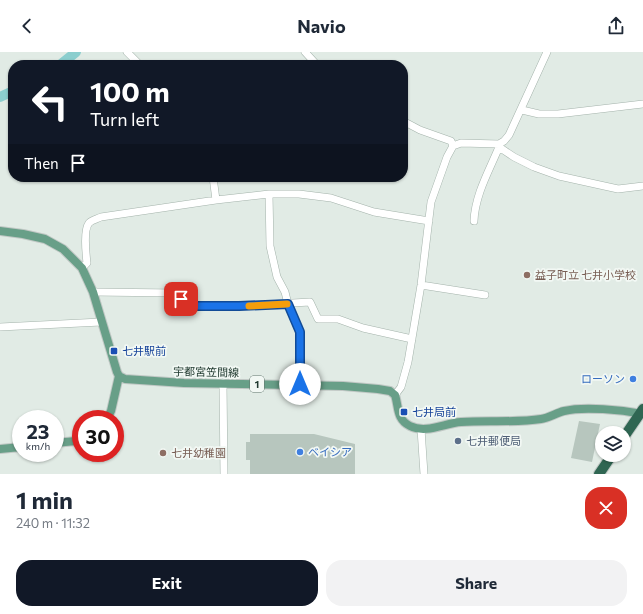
<!DOCTYPE html>
<html lang="en">
<head>
<meta charset="utf-8">
<style>
  body { margin:0; font-family:Commissioner,"Noto Sans JP",sans-serif; background:#f2f2f3; color:#1f2937; height:100vh; display:flex; flex-direction:column; font-size:15px; white-space:nowrap }
  * { box-sizing:border-box; margin:0 }
  p { font-size:13px; color:#747a83 }
  .icon { flex:none; width:22px; height:22px; fill:none; stroke:currentColor; stroke-width:2; stroke-linecap:round; stroke-linejoin:round }
  .map { position:relative; height:422px; overflow:hidden }
  .details { display:flex; flex-direction:column; background:#fff; flex:1 }
  .details>* { flex:none }
  .guide { position:absolute; left:8px; top:8px; width:400px; height:122px; border-radius:16px; box-shadow:0 1px 3px #0004; background:#111827; color:#fff; overflow:hidden }
  .controls { position:absolute; left:595px; top:374px; display:grid; gap:8px }
  .controls a { display:grid; place-items:center; width:36px; height:36px; border-radius:50%; background:#fff; box-shadow:0 1px 3px #0004; font-size:20px }
  .speed { position:absolute; left:12px; top:358px; display:flex; gap:8px; font-size:20px; font-weight:700; text-align:center }
  .speed>* { display:grid; place-content:center; width:52px; height:52px; border-radius:50%; background:#fff; box-shadow:0 1px 3px #0004; line-height:1 }
  .speed small { font-size:10px; font-weight:400 }
  .speed .limit { border:6px solid #d22; background:#fff; color:#111 }
  .pin { position:absolute; display:grid; place-items:center; width:34px; height:34px; color:#fff; margin:-17px; border-radius:8px; box-shadow:0 2px 6px #0006 }
  .me { position:absolute; width:44px; margin:-22px; rotate:0deg; stroke-linejoin:round; filter:drop-shadow(0 0 3px #0008) }
  .turn { display:flex; align-items:center; gap:14px; height:84px; padding:0 16px; font-size:18px }
  .turn .icon { width:52px; height:52px; stroke-width:2.5 }
  .turn b { display:block; font-size:28px; line-height:34px }
  .then { display:flex; align-items:center; height:38px; padding:0 16px; background:#0003; gap:8px; font-size:15px }
  .round { display:grid; place-items:center; flex:none; width:42px; height:42px; border-radius:16px; background:#f2f2f3 }
  .head { display:flex; align-items:center; justify-content:space-between; height:68px; padding:0 16px }
  h1 { font-size:24px; font-weight:700; line-height:30px }
  .cta { display:flex; gap:8px; margin-top:auto; padding:8px 16px }
  .cta a { flex:1; height:46px; border-radius:16px; background:#111827; color:#fff; font-size:16px; font-weight:700; line-height:46px; text-align:center }
  .cta a+a { background:#f2f2f3; color:#1f2937 }
  header { display:flex; justify-content:space-between; align-items:center; height:52px; padding:0 16px; background:#fff; font-size:18px; font-weight:700 }
  .map>svg:first-child { display:block }
  .lines { fill:none; stroke-linecap:round; stroke-linejoin:round }
  .river { stroke:#8bcece; stroke-width:10 }
  .building { fill:#b7c6be }
  .minor-casing { stroke:#a4b3ab; stroke-width:8 }
  .major-casing { stroke:#c1c8c5; stroke-width:10 }
  .highway-casing { stroke:#c1c8c5; stroke-width:12 }
  .minor { stroke:#fff; stroke-width:7 }
  .major { stroke:#689f88; stroke-width:8 }
  .highway { stroke:#2f6652; stroke-width:10 }
  .route-casing { stroke:#114b97; stroke-width:10 }
  .route { stroke:#1a73e8; stroke-width:7 }
  .slow { stroke:#f59e0b; stroke-width:7 }
  .education-dot { fill:#8d6e63; stroke:#f2f8f4; stroke-width:1.5 }
  .transit-dot { fill:#1a4fb4; stroke:#f2f8f4; stroke-width:1.5 }
  .shop-dot { fill:#3f7fe0; stroke:#f2f8f4; stroke-width:1.5 }
  .service-dot { fill:#5c6f8a; stroke:#f2f8f4; stroke-width:1.5 }
  .labels { text-anchor:middle; stroke-width:3.5; stroke-linejoin:round; paint-order:stroke }
  .shield { fill:#f2f8f4; stroke:#60746c; stroke-width:1 }
  .shield-label { font-size:10px; font-weight:bold; fill:#223b31 }
  .education-label { font-size:11px; fill:#785e54; stroke:#f2f8f4; text-anchor:start }
  .transit-label { font-size:11px; fill:#164399; stroke:#f2f8f4; text-anchor:start }
  .street-label { font-size:11px; fill:#223b31; stroke:#f2f8f4 }
  .shop-label { font-size:11px; fill:#366cbe; stroke:#f2f8f4; text-anchor:end }
  .service-label { font-size:11px; fill:#4e5e75; stroke:#f2f8f4; text-anchor:start }
</style>
</head>
<body>
<header><svg class="icon" aria-label="back" viewBox="0 0 24 24"><path d="M15 5l-7 7 7 7"/></svg>Navio<svg class="icon" aria-label="share" viewBox="0 0 24 24"><path d="M12 15V3M7 8l5-5 5 5M5 13v7h14v-7"/></svg></header>
<div class="map">
<svg width="643" height="422" viewBox="0 0 643 422">
  <rect width="100%" height="100%" fill="#e1ebe5"/>
  <g class="lines">
    <!-- river -->
    <path class="river" d="M60 13 76 0
      M0 45 13 39"/>
  </g>
  <!-- building -->
  <path class="building" d="M579 369 600 372 592 410 571 406Z
    M250 382H314L355 392V422H250V408H246V390H250Z"/>
  <g class="lines">
    <defs>
      <path id="minor" d="M127 0 140 13
        M305 0 317 13
        M522 58 539 62H558L643 52
        M403 69 420 78 451 89 453 94
        M499 95 514 105 534 115 559 124 618 137 643 134
        M213 125 216 148
        M269 142 270 194 277 225 285 240 288 252 300 280V332
        M474 169C475 143 489 119 499 95V92
        M82 216 87 211C86 202 83 178 89 171 92 168 97 167 101 165L216 148 269 142H299L331 146 374 160 429 169
        M421 233 485 243
        M93 240 175 241 186 254H239L310 250 318 267H338L363 276 412 287
        M0 275 101 270
        M223 331 224 422
        M395 343 401 335 408 310 421 233 431 150 447 105 453 94 461 91 499 92 504 89 509 83 547 0
        M421 377 424 422"/>
      <path id="major" d="M0 179 23 182 45 187 63 197 82 216 93 240 117 320 119 324 125 327 184 331 343 334 378 337 390 339 395 343C399 355 396 367 410 374 426 382 445 371 461 370 487 368 515 371 541 367 549 366 556 361 564 359 584 354 622 358 643 362
        M107 367 111 359 119 324
        M55 391 76 389 81 388
        M0 397 21 395"/>
      <path id="highway" d="M624 385 643 357
        M599 422 612 403"/>
    </defs>
    <!-- minor casing -->
    <use href="#minor" class="minor-casing"/>
    <!-- major casing -->
    <use href="#major" class="major-casing"/>
    <!-- highway casing -->
    <use href="#highway" class="highway-casing"/>
    <!-- minor -->
    <use href="#minor" class="minor"/>
    <!-- major -->
    <use href="#major" class="major"/>
    <!-- highway -->
    <use href="#highway" class="highway"/>
  </g>
  <g class="lines">
    <defs>
      <path id="route" d="M181 247 186 254H239L288 252 300 280V332"/>
    </defs>
    <!-- route casing -->
    <use href="#route" class="route-casing"/>
    <!-- route -->
    <use href="#route" class="route"/>
    <!-- slow -->
    <path class="slow" d="M249 254 287 252"/>
  </g>
  <!-- markers -->
  <g class="education-dot">
    <circle cx="527" cy="223" r="4"/>
    <circle cx="163" cy="401" r="4"/>
  </g>
  <g class="transit-dot">
    <rect x="110" y="295" width="8" height="8" rx="2"/>
    <rect x="400" y="356" width="8" height="8" rx="2"/>
  </g>
  <g class="shop-dot">
    <circle cx="633" cy="327" r="4"/>
    <circle cx="300" cy="400" r="4"/>
  </g>
  <circle class="service-dot" cx="458" cy="389" r="4"/>
  <g class="labels">
    <!-- shield labels -->
    <rect class="shield" x="250" y="324" width="14" height="16" rx="3"/>
    <g class="shield-label">
      <text x="257" y="336">1</text>
    </g>
    <!-- education labels -->
    <g class="education-label">
      <text x="535" y="227">益子町立 七井小学校</text>
      <text x="171" y="405">七井幼稚園</text>
    </g>
    <!-- transit labels -->
    <g class="transit-label">
      <text x="122" y="303">七井駅前</text>
      <text x="412" y="364">七井局前</text>
    </g>
    <!-- street labels -->
    <g class="street-label">
      <text transform="translate(206 320) rotate(1)" y="4">宇都宮笠間線</text>
    </g>
    <!-- shop labels -->
    <g class="shop-label">
      <text x="625" y="331">ローソン</text>
      <text x="308" y="404" text-anchor="start">ベイシア</text>
    </g>
    <!-- service labels -->
    <g class="service-label">
      <text x="466" y="393">七井郵便局</text>
    </g>
  </g>
</svg>
<div class="controls">
<a><svg class="icon" aria-label="layers" viewBox="0 0 24 24"><path d="M12 4l9 5-9 5-9-5zM3 14l9 5 9-5"/></svg></a>
</div>
<div class="speed"><div>23<small>km/h</small></div><div class="limit">30</div></div>
<div class="pin" style="left:181px;top:247px;background:#d93025"><svg class="icon" aria-label="arrive" viewBox="0 0 24 24"><path d="M6 21V4h12l-3 4 3 4H6"/></svg></div>
<svg class="me" style="left:300px;top:332px" viewBox="-20 -20 40 40"><circle r="19" fill="#fff"/><path d="M0-13L10 11 0 6-10 11z" fill="#1a73e8"/></svg>
<div class="guide">
<div class="turn"><svg class="icon" aria-label="left" viewBox="0 0 24 24"><path d="M17 20v-9H6M10 6l-5 5 5 5"/></svg><div><b>100 m</b>Turn left</div></div>
<div class="then">Then<svg class="icon" aria-label="arrive" viewBox="0 0 24 24"><path d="M6 21V4h12l-3 4 3 4H6"/></svg></div>
</div>
</div>
<section class="details">
<div class="head"><div><h1>1 min</h1><p>240 m · 11:32</p></div><a class="round" style="background:#d93025;color:#fff"><svg class="icon" aria-label="close" viewBox="0 0 24 24"><path d="M6 6l12 12M18 6L6 18"/></svg></a></div>
<div class="cta"><a>Exit</a><a>Share</a></div>
</section>
</body>
</html>
